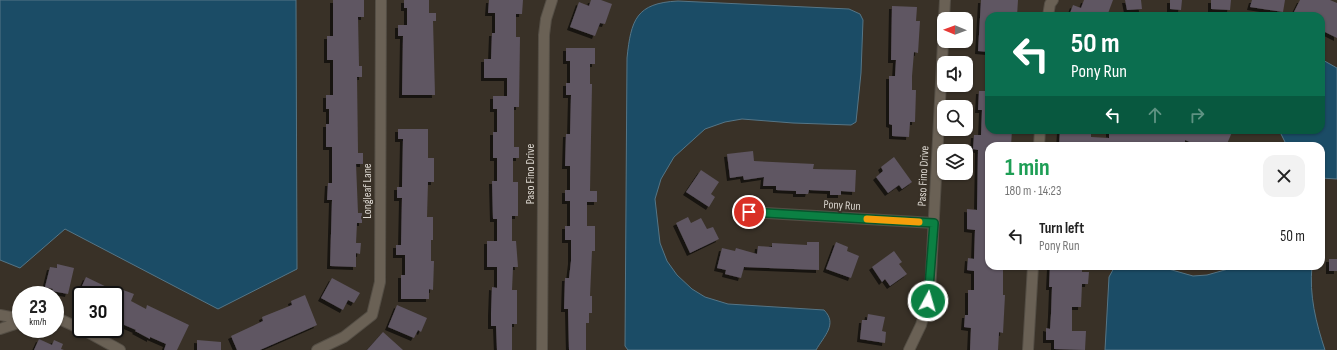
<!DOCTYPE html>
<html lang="en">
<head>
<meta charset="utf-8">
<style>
  body { margin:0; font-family:"Sofia Sans Condensed",sans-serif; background:#f2f2f2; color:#222; height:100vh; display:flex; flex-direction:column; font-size:15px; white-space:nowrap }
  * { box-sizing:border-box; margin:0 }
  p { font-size:13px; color:#767676 }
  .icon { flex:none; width:22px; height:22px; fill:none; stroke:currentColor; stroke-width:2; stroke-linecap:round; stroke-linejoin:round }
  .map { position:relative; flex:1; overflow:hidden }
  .drawer { position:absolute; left:985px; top:142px; width:340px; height:128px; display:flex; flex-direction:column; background:#fff; border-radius:12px; box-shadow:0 1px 3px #0004 }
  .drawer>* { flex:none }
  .banner { position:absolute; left:985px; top:12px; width:340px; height:122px; border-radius:12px; box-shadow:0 1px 3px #0004; background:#0b6e4f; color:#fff; overflow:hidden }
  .needle { width:26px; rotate:271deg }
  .fabs { position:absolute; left:937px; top:12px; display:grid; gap:8px }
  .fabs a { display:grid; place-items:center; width:36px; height:36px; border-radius:8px; background:#fff; box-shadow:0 1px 3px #0004; font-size:20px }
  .speed { position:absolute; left:12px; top:286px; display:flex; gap:8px; font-size:20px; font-weight:700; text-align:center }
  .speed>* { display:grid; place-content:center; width:52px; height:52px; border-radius:50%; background:#fff; box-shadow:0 1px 3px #0004; line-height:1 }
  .speed small { font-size:10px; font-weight:400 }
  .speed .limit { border:2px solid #111; border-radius:6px; background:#fff; color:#111 }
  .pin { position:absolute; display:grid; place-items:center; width:34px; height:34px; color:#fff; margin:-17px; border:2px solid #fff; border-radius:50%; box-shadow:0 1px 4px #0007 }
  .me { position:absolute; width:44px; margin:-22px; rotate:6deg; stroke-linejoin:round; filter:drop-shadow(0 0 3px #0008) }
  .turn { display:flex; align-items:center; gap:14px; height:84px; padding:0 20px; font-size:18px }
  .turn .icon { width:52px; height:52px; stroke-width:2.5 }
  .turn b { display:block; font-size:28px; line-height:34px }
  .lanes { display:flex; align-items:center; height:38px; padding:0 20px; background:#0003; justify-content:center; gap:20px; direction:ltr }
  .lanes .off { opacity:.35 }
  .round { display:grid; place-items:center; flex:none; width:42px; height:42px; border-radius:12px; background:#f2f2f2 }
  .headline { display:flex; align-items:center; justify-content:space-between; height:68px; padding:0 20px }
  h1 { font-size:24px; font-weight:700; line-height:30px; color:#1e9e55 }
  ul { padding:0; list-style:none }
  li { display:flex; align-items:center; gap:12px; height:52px; padding:0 20px }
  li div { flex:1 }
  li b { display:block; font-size:15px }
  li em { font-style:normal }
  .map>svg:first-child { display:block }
  .water { fill:#1b4c66; stroke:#557586 }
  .building { fill:#5f5662; filter:url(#shadow) }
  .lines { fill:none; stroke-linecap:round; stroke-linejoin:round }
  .street-casing { stroke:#544e45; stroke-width:12 }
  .street { stroke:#6a6155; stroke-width:10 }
  .route-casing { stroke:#07532c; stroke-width:10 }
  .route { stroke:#0b8043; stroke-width:7 }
  .slow { stroke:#f59e0b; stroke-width:7 }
  .labels { text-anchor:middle; stroke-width:4; stroke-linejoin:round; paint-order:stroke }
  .street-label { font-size:12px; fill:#dbd6cf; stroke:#393127 }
</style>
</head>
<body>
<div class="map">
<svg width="1337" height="350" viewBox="0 0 1337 350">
  <defs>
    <filter id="shadow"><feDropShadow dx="-3" dy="3" stdDeviation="0" flood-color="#0009"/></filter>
  </defs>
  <rect width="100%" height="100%" fill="#393127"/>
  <!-- water -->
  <path class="water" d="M0 0H296L297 269 218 309 65 229 20 268 0 260Z
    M678 1 849 9 860 14 863 20 861 73 856 122 851 125 793 123 742 119 725 122 705 129 674 157 661 179 655 199 660 243 667 261 677 275 692 289 705 297 728 304 824 310C838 324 824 336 816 350H628L625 346 627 58C631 20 636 3 678 1Z
    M1321 59 1337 68V179L1321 178V146H1287L1279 130H1321Z
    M1115 266H1158L1193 276 1207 275 1239 266H1312C1309 295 1316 323 1325 350H1105L1109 277Z"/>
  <!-- building -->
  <path class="building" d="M333 0H364V17H358L359 66H362V77H357L358 153H363V164H356L358 213H362V223H357L356 243H361L360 254 356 253V267L330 266 332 200H327L328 183H332V147H326V124H329V109H326V95H333V60H327V36H333Z
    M404 0H429V13H436V21H433L435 95H402L403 36H398V25H407V8H404Z
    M489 0H523L522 14H516V37H520L519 107H514V147H519V158H513V182H518V216H512V241H516L518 267H513L512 290H517V324H512V350H497L496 326H491V313L492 287 497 288V267H487V241H497V219H493L492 181H497V158H493V132H497V109H493V96H507V78H484V59H491L492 33H495V13H488Z
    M591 0H601L612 4 605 24 600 23 595 36 570 27 579 2 589 6Z
    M981 0H1018L1017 16H989V52L978 51Z
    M1084 0H1113L1107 16H1069L1073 5 1081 8Z
    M1125 0H1141L1142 9 1127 10Z
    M1170 0H1182L1181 10 1170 9Z
    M1211 0H1231L1230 10 1211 9Z
    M1252 0H1285L1283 12 1250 7Z
    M1300 0H1330L1337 3V38L1321 30V16H1292Z
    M892 6 917 7 916 21H920L918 53 914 52 912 76V90H916L915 122H910L909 137 892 136V125L889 124V76H895L896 60H891Z
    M566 48H595V64H590V84H592L590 191H597V202H587V226H595V251H592L590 296H592V313H589V323H586V350H569L568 309H564L565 278H569L571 261V240H565V226H570V201H565V190H570V166H565L566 134H570L571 95H566V83H570V61H566Z
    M979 91H989V130H1012L1011 146H989V266H1003V295H1005L1003 333 999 332 998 350H970L971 328 964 327 965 315H968V290H974V271L967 270 968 258 974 259 975 230 967 229V209L977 210 978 150 973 149 974 135H981L982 110H978Z
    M398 129H428V158H434V182H428L427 217H433V240H431V261H434L433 290 429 289V299H401V275H405V255H396V245H401L402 198H397V187H402L403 139H398Z
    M1060 130H1091V137L1109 138V130H1233L1226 146H1199L1185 140V146H1158V144L1141 143V146H1059Z
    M753 151 754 161 814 164 813 169 856 170 855 192 841 191V195H830V191L809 190 808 194H796V191L776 190V186H763L764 177 744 180 743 176 730 178 727 154Z
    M894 157 912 182 902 189 899 185 888 193 876 177 883 171 881 167Z
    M701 170 719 182 711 194 715 197 709 207 686 192Z
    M688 217 691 223 701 218 707 229 713 227 719 239 690 253 676 223Z
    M807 242H819V270L744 267 741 278 725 274 726 270 717 268 722 248 735 251 736 248 757 254 758 246 772 247V243L807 245Z
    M836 242 848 247 847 251 859 256 851 278 826 269Z
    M894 251 902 262 899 264 907 274 890 286 885 279 882 282 872 267Z
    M1329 259H1337V271H1329Z
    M57 264 74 268 68 294 52 291 53 289 45 287 50 267 57 268Z
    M1050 266H1082V272H1089L1088 284H1082L1081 307H1072V331H1086L1085 350 1054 349V340H1046V328L1050 329 1051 314 1052 287H1049Z
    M86 277 115 291V287L134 294 131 301 146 309 147 305 189 325 177 350H164L166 344 150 337V339L135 331 136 330 115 321V295H78Z
    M332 278 360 293 354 303 348 300 343 310 321 298Z
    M305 295 317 325 260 350H237L231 336 263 321 262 317 292 305 291 301Z
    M397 305 427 318 421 332 418 330 414 338 388 327Z
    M868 314 885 317 882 331 886 332 885 343 860 339 862 320H867Z
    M383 332 403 350H367Z
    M39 339 52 345 54 340 63 344 61 349 64 350H34Z
    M197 340 221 342V350H197Z"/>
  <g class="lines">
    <defs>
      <path id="street" d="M1048 16 1050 4 1053 0
        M944 19 945 0
        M1039 146 1040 130
        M749 212 934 223
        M0 315 21 319
        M55 317 81 329
        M0 329 21 322
        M82 329 120 350
        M317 350 344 337 372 315 380 282 381 0
        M542 350 544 35 546 19 552 0
        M909 350 921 325 930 293 944 24
        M1028 350 1033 266"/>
    </defs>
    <!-- street casing -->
    <use href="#street" class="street-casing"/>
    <!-- street -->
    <use href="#street" class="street"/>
  </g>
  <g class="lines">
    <defs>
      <path id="route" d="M749 212 934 223 928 301"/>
    </defs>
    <!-- route casing -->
    <use href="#route" class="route-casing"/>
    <!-- route -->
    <use href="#route" class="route"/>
    <!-- slow -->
    <path class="slow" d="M867 219 919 222"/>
  </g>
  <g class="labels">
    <!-- street labels -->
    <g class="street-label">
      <text transform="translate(530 174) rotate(-90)" y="4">Paso Fino Drive</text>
      <text transform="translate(923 176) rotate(-87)" y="4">Paso Fino Drive</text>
      <text transform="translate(367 191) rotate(-90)" y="4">Longleaf Lane</text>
      <text transform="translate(842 205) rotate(3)" y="4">Pony Run</text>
    </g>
  </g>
</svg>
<div class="fabs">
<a><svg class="needle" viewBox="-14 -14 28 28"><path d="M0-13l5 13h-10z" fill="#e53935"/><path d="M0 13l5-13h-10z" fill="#767676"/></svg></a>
<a><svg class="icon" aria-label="sound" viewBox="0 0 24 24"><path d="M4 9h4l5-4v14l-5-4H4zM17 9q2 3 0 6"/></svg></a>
<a><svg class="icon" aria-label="search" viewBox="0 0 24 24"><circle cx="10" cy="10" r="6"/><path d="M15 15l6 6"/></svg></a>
<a><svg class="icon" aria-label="layers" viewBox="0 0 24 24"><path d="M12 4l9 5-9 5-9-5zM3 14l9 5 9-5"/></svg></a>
</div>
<div class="speed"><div>23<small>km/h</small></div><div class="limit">30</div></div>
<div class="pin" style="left:749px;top:212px;background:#d93025"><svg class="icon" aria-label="arrive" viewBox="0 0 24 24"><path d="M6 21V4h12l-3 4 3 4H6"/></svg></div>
<svg class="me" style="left:928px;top:301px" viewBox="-20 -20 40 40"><circle r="17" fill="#0b8043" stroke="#fff" stroke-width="3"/><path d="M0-11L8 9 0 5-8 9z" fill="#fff"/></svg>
<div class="banner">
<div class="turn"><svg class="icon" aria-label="left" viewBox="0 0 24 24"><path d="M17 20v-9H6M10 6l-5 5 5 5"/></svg><div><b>50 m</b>Pony Run</div></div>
<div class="lanes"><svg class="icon" aria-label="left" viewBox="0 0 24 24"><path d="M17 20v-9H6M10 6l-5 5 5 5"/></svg><svg class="icon off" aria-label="ahead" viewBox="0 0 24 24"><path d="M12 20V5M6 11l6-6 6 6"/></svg><svg class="icon off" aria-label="right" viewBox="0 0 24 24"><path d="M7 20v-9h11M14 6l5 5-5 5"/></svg></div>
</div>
<section class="drawer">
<div class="headline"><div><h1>1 min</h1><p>180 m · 14:23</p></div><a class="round"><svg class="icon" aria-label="close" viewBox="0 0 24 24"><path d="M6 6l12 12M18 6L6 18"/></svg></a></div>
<ul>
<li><svg class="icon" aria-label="left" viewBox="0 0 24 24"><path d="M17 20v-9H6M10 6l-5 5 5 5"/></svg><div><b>Turn left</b><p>Pony Run</p></div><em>50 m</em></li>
</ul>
</section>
</div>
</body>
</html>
